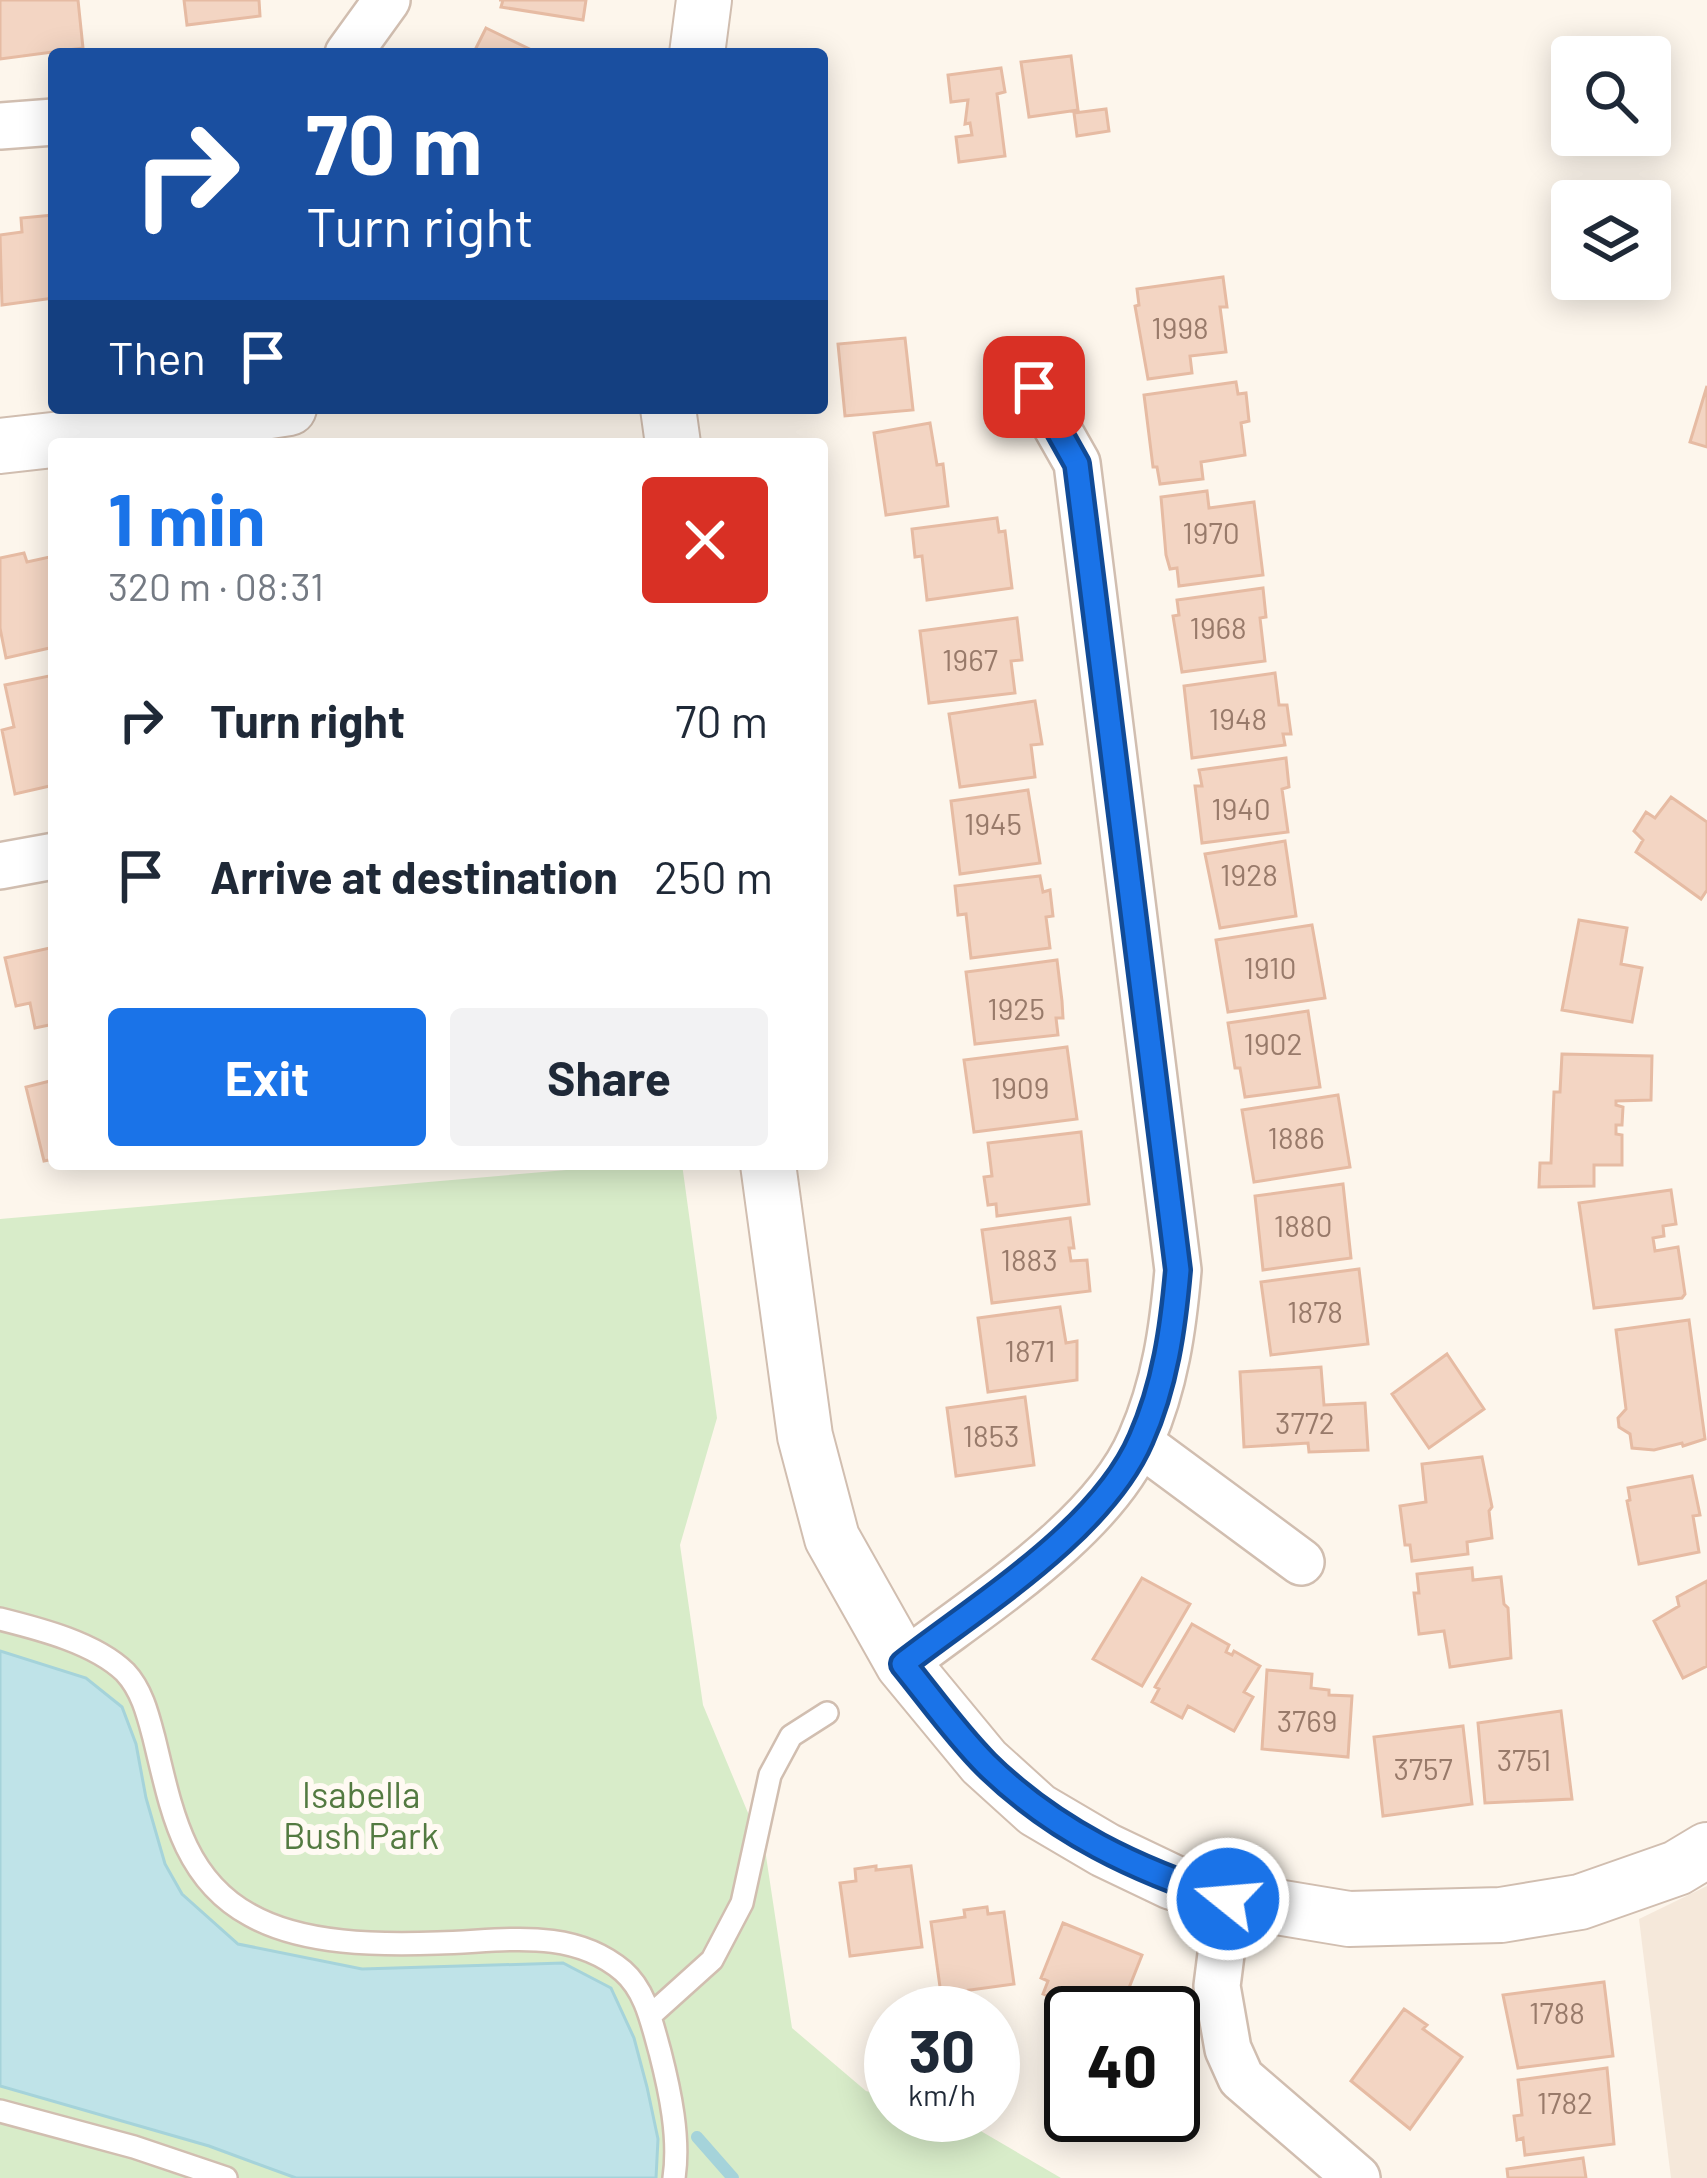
<!DOCTYPE html>
<html lang="en">
<head>
<meta charset="utf-8">
<style>
  body { margin:0; font-family:Barlow,sans-serif; background:#f2f2f3; color:#1f2937; height:100vh; display:flex; flex-direction:column; font-size:45px; white-space:nowrap }
  * { box-sizing:border-box; margin:0 }
  p { font-size:39px; color:#747a83 }
  .icon { flex:none; width:66px; height:66px; fill:none; stroke:currentColor; stroke-width:2; stroke-linecap:round; stroke-linejoin:round }
  .map { position:relative; flex:1; overflow:hidden }
  .panel { position:absolute; left:48px; top:438px; width:780px; height:732px; display:flex; flex-direction:column; background:#fff; border-radius:12px; box-shadow:0 6px 30px #0003 }
  .panel>* { flex:none }
  .top-card { position:absolute; left:48px; top:48px; width:780px; height:366px; border-radius:12px; box-shadow:0 6px 30px #0003; background:#1a4fa0; color:#fff; overflow:hidden }
  .tools { position:absolute; left:1551px; top:36px; display:grid; gap:24px }
  .tools a { display:grid; place-items:center; width:120px; height:120px; border-radius:12px; background:#fff; box-shadow:0 6px 30px #0003; font-size:60px }
  .speed { position:absolute; left:864px; top:1986px; display:flex; gap:24px; font-size:60px; font-weight:700; text-align:center }
  .speed>* { display:grid; place-content:center; width:156px; height:156px; border-radius:50%; background:#fff; box-shadow:0 6px 30px #0003; line-height:1 }
  .speed small { font-size:30px; font-weight:400 }
  .speed .limit { border:6px solid #111; border-radius:18px; background:#fff; color:#111 }
  .pin { position:absolute; display:grid; place-items:center; width:102px; height:102px; color:#fff; margin:-51px; border-radius:24px; box-shadow:0 6px 18px #0006 }
  .me { position:absolute; width:132px; margin:-66px; rotate:287deg; stroke-linejoin:round; filter:drop-shadow(0 0 9px #0008) }
  .turn { display:flex; align-items:center; gap:42px; height:252px; padding:0 60px; font-size:54px }
  .turn .icon { width:156px; height:156px; stroke-width:2.5 }
  .turn b { display:block; font-size:84px; line-height:102px }
  .then { display:flex; align-items:center; height:114px; padding:0 60px; background:#0003; gap:24px; font-size:45px }
  .round { display:grid; place-items:center; flex:none; width:126px; height:126px; border-radius:12px; background:#f2f2f3 }
  .overview { display:flex; align-items:center; justify-content:space-between; height:204px; padding:0 60px }
  h1 { font-size:72px; font-weight:700; line-height:90px; color:#1a73e8 }
  .button { display:flex; gap:24px; margin-top:auto; padding:24px 60px }
  .button a { flex:1; height:138px; border-radius:12px; background:#1a73e8; color:#fff; font-size:48px; font-weight:700; line-height:138px; text-align:center }
  .button a+a { background:#f2f2f3; color:#1f2937 }
  ul { padding:0; list-style:none }
  li { display:flex; align-items:center; gap:36px; height:156px; padding:0 60px }
  li div { flex:1 }
  li b { display:block; font-size:45px }
  li em { font-style:normal }
  .map>svg:first-child { display:block }
  .residential { fill:#f5e8da }
  .green { fill:#d8ecc9 }
  .water { fill:#bfe3e8; stroke:#a5d3da; stroke-width:3 }
  .lines { fill:none; stroke-linecap:round; stroke-linejoin:round }
  .stream { stroke:#a5d3da; stroke-width:12 }
  .building { fill:#f3d5c3; stroke:#e6bba3; stroke-width:3 }
  .service-casing { stroke:#d1beb0; stroke-width:26 }
  .minor-casing { stroke:#d1beb0; stroke-width:50 }
  .tertiary-casing { stroke:#d1beb0; stroke-width:58 }
  .service { stroke:#fff; stroke-width:21 }
  .minor { stroke:#fff; stroke-width:45 }
  .tertiary { stroke:#fff; stroke-width:54 }
  .route-casing { stroke:#114b97; stroke-width:30 }
  .route { stroke:#1a73e8; stroke-width:21 }
  .labels { text-anchor:middle; stroke-width:12; stroke-linejoin:round; paint-order:stroke }
  .number-label { font-size:30px; fill:#987a6a }
  .park-label { font-size:36px; fill:#537a41; stroke:#fffaf3 }
</style>
</head>
<body>
<div class="map">
<svg width="1707" height="2178" viewBox="0 0 1707 2178">
  <rect width="100%" height="100%" fill="#fdf6ec"/>
  <!-- residential -->
  <path class="residential" d="M1707 1886V2178H1671L1639 1919Z"/>
  <!-- green -->
  <path class="green" d="M636 1164H682L717 1418 680 1545 703 1705 766 1856 792 2028 866 2091 891 2098V2115L955 2116 1061 2178H0V1219Z"/>
  <!-- water -->
  <path class="water" d="M0 1651 86 1678 122 1707 136 1744 146 1798 165 1864 182 1894 238 1944 362 1969 563 1963 611 1988 634 2038 647 2087 658 2139 656 2178H296L209 2146 0 2086Z"/>
  <g class="lines">
    <!-- stream -->
    <path class="stream" d="M697 2137 733 2178"/>
  </g>
  <!-- building -->
  <path class="building" d="M0 0H78L83 48 0 59Z
    M184 0H259L260 16 187 25Z
    M499 0H586L583 20 501 7 503 0Z
    M486 28 540 54H473Z
    M1071 56 1078 110 1029 117 1021 62Z
    M1001 68 1005 92 997 94 1005 156 959 162 956 137 972 135 970 123 965 124 968 100 951 102 948 75Z
    M1106 109 1109 131 1077 136 1074 113Z
    M54 215V298L2 305 0 235 22 232 21 218Z
    M1223 277 1227 307H1220L1226 352 1190 356 1192 373 1148 379 1135 306 1139 305 1137 289Z
    M905 338 913 410 845 416 838 344Z
    M1236 382 1238 394 1246 393 1249 421 1241 423 1245 455 1201 462 1203 479 1160 484 1157 467H1153L1144 395Z
    M1707 386V447L1690 442Z
    M930 423 937 465 943 464 948 506 886 515 874 433Z
    M1207 491 1209 508 1254 502 1263 575 1179 586 1177 568 1170 569 1166 555 1161 497Z
    M997 518 999 532 1005 531 1012 588 927 600 922 556 915 557 912 529Z
    M24 553 27 562 54 556V647L6 658 0 628V558Z
    M1263 588 1266 617 1260 618 1265 661 1182 672 1173 616 1179 615 1177 600Z
    M1017 618 1022 660 1011 661 1015 693 929 703 920 631Z
    M1275 673 1279 705H1287L1291 734H1283L1285 745 1192 758 1184 686Z
    M54 675V785L15 794 2 730 14 727 5 685Z
    M1035 701 1042 744 1031 745 1035 777 960 787 949 714Z
    M1286 758 1289 787 1282 789 1288 832 1202 843 1195 786H1202L1199 770Z
    M1028 790 1040 863 960 874 951 801Z
    M1671 797 1707 822V890L1701 899 1636 852 1643 840 1634 831 1646 812 1655 818Z
    M1285 841 1296 916 1220 928 1205 854Z
    M1040 876 1043 892 1050 890 1053 916 1046 917 1050 948 971 958 966 914 958 915 955 886Z
    M1579 920 1627 928 1621 964 1642 968 1632 1022 1562 1010Z
    M1312 925 1325 998 1228 1012 1216 940Z
    M54 947V1024L35 1028 30 1003 16 1006 5 958Z
    M1057 960 1062 1001 1063 1018H1056L1058 1035 975 1044 966 972Z
    M1308 1011 1320 1087 1245 1097 1240 1068H1235L1228 1023Z
    M1067 1047 1077 1119 974 1132 964 1060Z
    M1562 1054 1652 1056 1651 1100 1616 1101V1105L1623 1107 1622 1125H1616V1134L1622 1135V1165H1594V1186L1539 1187 1540 1163H1551L1554 1092H1560Z
    M54 1080V1159L44 1161 26 1087Z
    M1338 1095 1350 1167 1254 1182 1242 1110Z
    M1081 1132 1089 1204 997 1216 996 1204 988 1205 984 1177 992 1176 988 1143Z
    M1343 1184 1351 1258 1263 1270 1255 1196Z
    M1671 1190 1676 1224 1663 1226 1664 1236 1653 1238 1655 1251 1678 1247 1685 1294 1682 1298 1594 1308 1579 1203Z
    M1070 1218 1074 1248H1069L1071 1261 1087 1260 1090 1291 992 1303 982 1230Z
    M1359 1269 1368 1344 1271 1355 1261 1282Z
    M1060 1307 1066 1343 1077 1341V1380L988 1392 978 1318Z
    M1689 1320 1705 1439 1683 1446 1682 1443 1654 1450 1632 1448 1630 1434 1619 1427 1618 1418 1626 1409 1616 1330Z
    M1447 1354 1484 1409 1429 1448 1392 1394Z
    M1321 1367 1324 1405 1365 1403 1368 1450 1309 1452 1308 1443 1244 1447 1240 1372Z
    M1025 1397 1034 1465 956 1476 947 1408Z
    M1482 1457 1492 1507 1489 1511 1492 1538 1467 1542 1468 1554 1412 1561 1410 1545H1405L1400 1506 1426 1502 1422 1464Z
    M1692 1476 1700 1515 1693 1516 1699 1552 1639 1564 1627 1501 1630 1500 1628 1488Z
    M1472 1568 1473 1580 1501 1577 1504 1604 1508 1608 1511 1658 1450 1667 1444 1631 1419 1634 1414 1593H1419L1417 1574Z
    M1142 1578 1190 1604 1142 1686 1093 1659Z
    M1707 1581V1666L1683 1678 1654 1621 1679 1606 1677 1597Z
    M1192 1624 1229 1645 1226 1652 1232 1655 1234 1651 1260 1666 1244 1692 1253 1697 1234 1731 1188 1706 1182 1718 1152 1702 1159 1689 1155 1687Z
    M1267 1670 1312 1674 1311 1688 1329 1690V1695L1352 1696 1348 1757 1262 1749Z
    M1561 1711 1572 1799 1485 1803 1478 1723Z
    M1463 1726 1472 1804 1383 1816 1374 1737Z
    M876 1866V1870L911 1866 922 1947 850 1956 840 1883 856 1881 855 1869Z
    M987 1907 988 1914 1004 1912 1014 1984 941 1994 931 1922 965 1917 964 1910Z
    M1063 1923 1142 1955 1119 2013H1090L1043 1994 1048 1981 1041 1978Z
    M1604 1982 1613 2056 1518 2068 1503 1995Z
    M1404 2009 1427 2025 1423 2029 1462 2057 1410 2129 1351 2081Z
    M1607 2068 1614 2144 1525 2155 1523 2138 1517 2140 1514 2116 1522 2115 1518 2080Z
    M1583 2158 1586 2178H1508L1507 2169Z"/>
  <g class="lines">
    <defs>
      <path id="service" d="M0 1619C40 1629 95 1643 125 1672 142 1690 148 1715 154 1738 171 1807 182 1878 250 1915 303 1945 380 1945 438 1943 500 1942 570 1926 623 1971 646 1991 652 2024 660 2052 670 2091 680 2138 674 2178
        M652 2014 712 1960 742 1903 770 1775 791 1736 827 1713
        M0 2111 134 2147 226 2178"/>
      <path id="minor" d="M348 54 387 0
        M0 126 54 122
        M0 866 54 856
        M1140 1443 1301 1562
        M903 1664C979 1605 1103 1529 1141 1439 1165 1385 1173 1328 1178 1270L1077 463 1034 387
        M1228 1899 1217 1986 1228 2049 1241 2078 1357 2178"/>
      <path id="tertiary" d="M697 54 704 0
        M668 408 673 444
        M0 446 168 427 289 408
        M768 1164 805 1436 832 1538 903 1664 984 1762 1037 1810 1105 1850 1172 1882 1228 1899 1349 1919 1501 1915 1580 1902 1677 1868 1707 1850"/>
    </defs>
    <!-- service casing -->
    <use href="#service" class="service-casing"/>
    <!-- minor casing -->
    <use href="#minor" class="minor-casing"/>
    <!-- tertiary casing -->
    <use href="#tertiary" class="tertiary-casing"/>
    <!-- service -->
    <use href="#service" class="service"/>
    <!-- minor -->
    <use href="#minor" class="minor"/>
    <!-- tertiary -->
    <use href="#tertiary" class="tertiary"/>
  </g>
  <g class="lines">
    <defs>
      <path id="route" d="M1034 387 1077 464 1178 1270C1173 1328 1165 1385 1141 1439 1102 1530 979 1605 903 1664 930 1697 956 1734 986 1764 1054 1831 1138 1871 1228 1899"/>
    </defs>
    <!-- route casing -->
    <use href="#route" class="route-casing"/>
    <!-- route -->
    <use href="#route" class="route"/>
  </g>
  <g class="labels">
    <!-- number labels -->
    <g class="number-label">
      <text x="1180" y="339">1998</text>
      <text x="1211" y="544">1970</text>
      <text x="1218" y="639">1968</text>
      <text x="970" y="671">1967</text>
      <text x="1238" y="730">1948</text>
      <text x="1241" y="820">1940</text>
      <text x="993" y="835">1945</text>
      <text x="1249" y="886">1928</text>
      <text x="1270" y="979">1910</text>
      <text x="1016" y="1020">1925</text>
      <text x="1273" y="1055">1902</text>
      <text x="1020" y="1099">1909</text>
      <text x="1296" y="1149">1886</text>
      <text x="1303" y="1237">1880</text>
      <text x="1029" y="1271">1883</text>
      <text x="1315" y="1323">1878</text>
      <text x="1030" y="1362">1871</text>
      <text x="1305" y="1434">3772</text>
      <text x="991" y="1447">1853</text>
      <text x="1307" y="1732">3769</text>
      <text x="1524" y="1771">3751</text>
      <text x="1423" y="1780">3757</text>
      <text x="1557" y="2024">1788</text>
      <text x="1565" y="2114">1782</text>
    </g>
    <!-- park labels -->
    <g class="park-label">
      <text x="361" y="1808">Isabella<tspan x="361" dy="41">Bush Park</tspan></text>
    </g>
  </g>
</svg>
<div class="tools">
<a><svg class="icon" aria-label="search" viewBox="0 0 24 24"><circle cx="10" cy="10" r="6"/><path d="M15 15l6 6"/></svg></a>
<a><svg class="icon" aria-label="layers" viewBox="0 0 24 24"><path d="M12 4l9 5-9 5-9-5zM3 14l9 5 9-5"/></svg></a>
</div>
<div class="speed"><div>30<small>km/h</small></div><div class="limit">40</div></div>
<div class="pin" style="left:1034px;top:387px;background:#d93025"><svg class="icon" aria-label="arrive" viewBox="0 0 24 24"><path d="M6 21V4h12l-3 4 3 4H6"/></svg></div>
<svg class="me" style="left:1228px;top:1899px" viewBox="-20 -20 40 40"><circle r="17" fill="#1a73e8" stroke="#fff" stroke-width="3"/><path d="M0-11L8 9 0 5-8 9z" fill="#fff"/></svg>
<div class="top-card">
<div class="turn"><svg class="icon" aria-label="right" viewBox="0 0 24 24"><path d="M7 20v-9h11M14 6l5 5-5 5"/></svg><div><b>70 m</b>Turn right</div></div>
<div class="then">Then<svg class="icon" aria-label="arrive" viewBox="0 0 24 24"><path d="M6 21V4h12l-3 4 3 4H6"/></svg></div>
</div>
<section class="panel">
<div class="overview"><div><h1>1 min</h1><p>320 m · 08:31</p></div><a class="round" style="background:#d93025;color:#fff"><svg class="icon" aria-label="close" viewBox="0 0 24 24"><path d="M6 6l12 12M18 6L6 18"/></svg></a></div>
<ul>
<li><svg class="icon" aria-label="right" viewBox="0 0 24 24"><path d="M7 20v-9h11M14 6l5 5-5 5"/></svg><div><b>Turn right</b></div><em>70 m</em></li>
<li><svg class="icon" aria-label="arrive" viewBox="0 0 24 24"><path d="M6 21V4h12l-3 4 3 4H6"/></svg><div><b>Arrive at destination</b></div><em>250 m</em></li>
</ul>
<div class="button"><a>Exit</a><a>Share</a></div>
</section>
</div>
</body>
</html>
